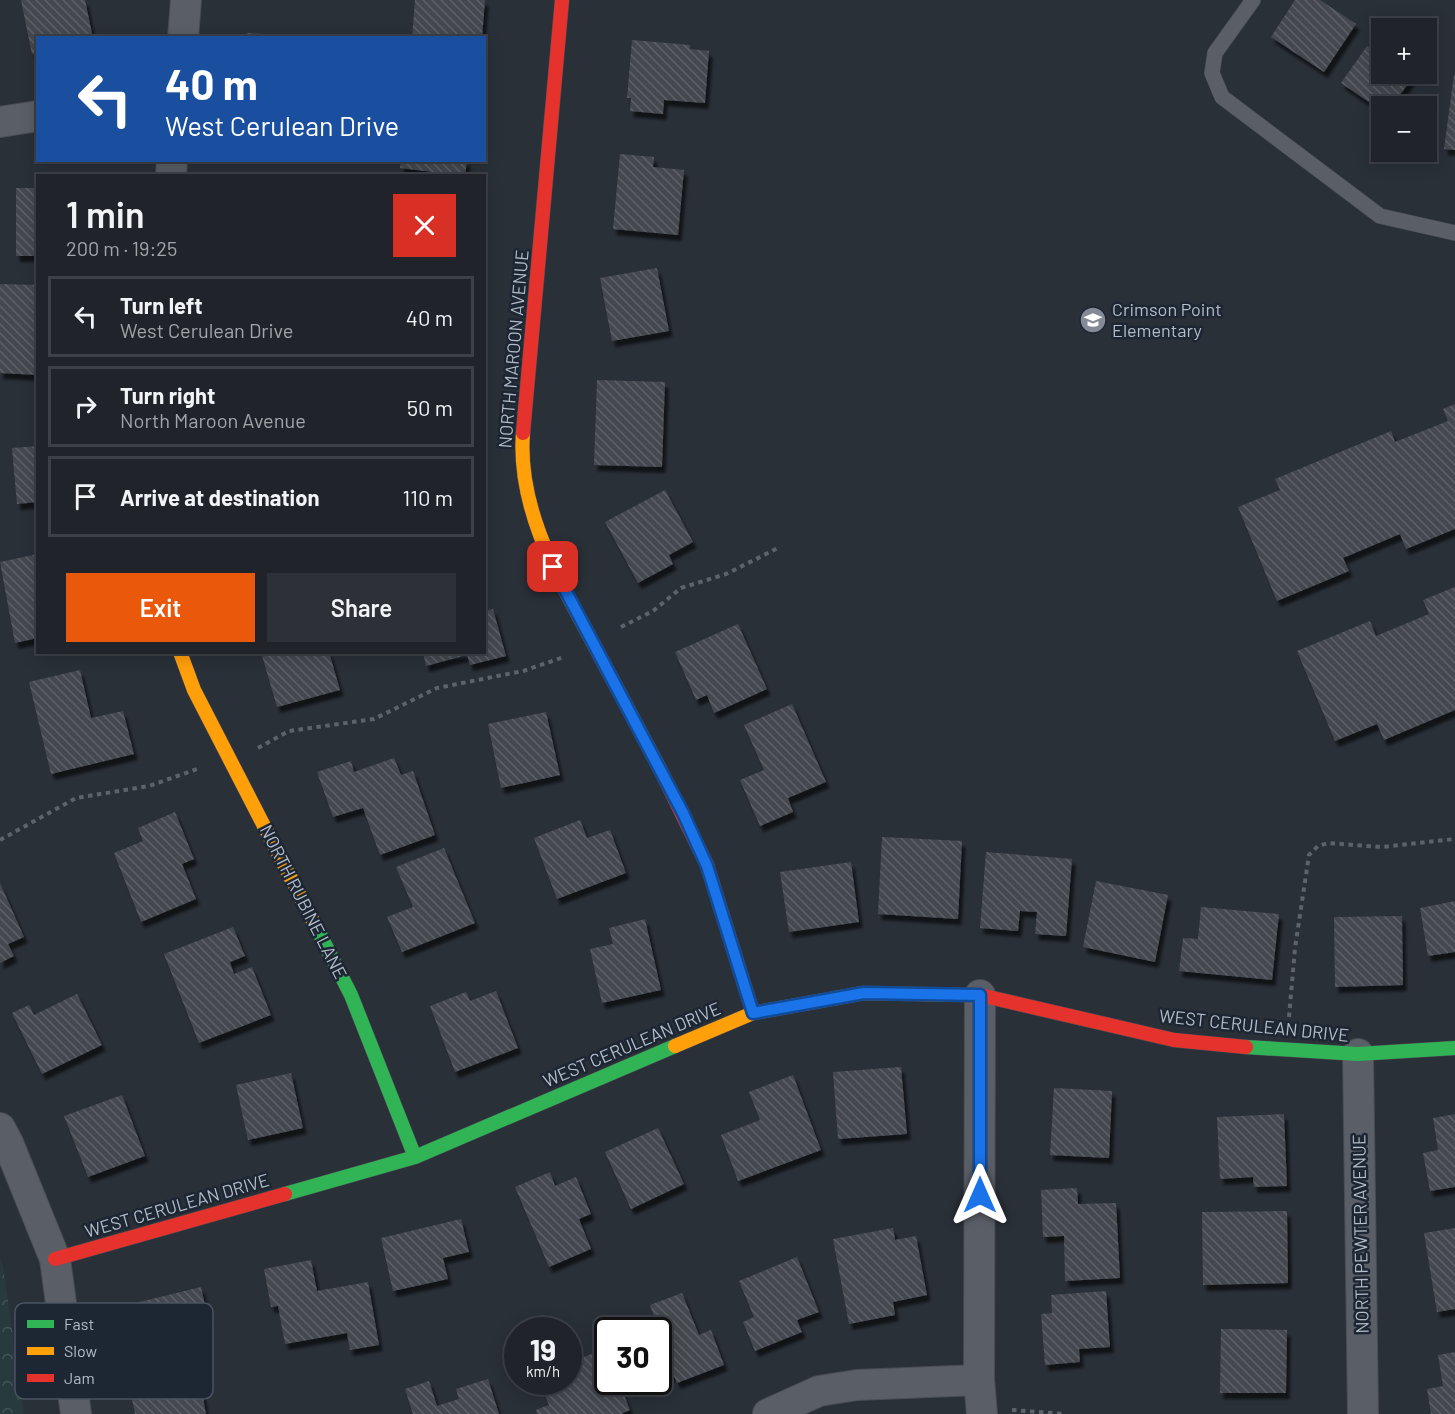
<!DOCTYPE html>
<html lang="en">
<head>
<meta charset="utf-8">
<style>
  body { margin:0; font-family:Barlow,sans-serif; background:#2d3036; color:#f1f3f6; height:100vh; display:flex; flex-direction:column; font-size:22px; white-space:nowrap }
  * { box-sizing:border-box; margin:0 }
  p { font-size:20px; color:#a2a4a8 }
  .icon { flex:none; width:33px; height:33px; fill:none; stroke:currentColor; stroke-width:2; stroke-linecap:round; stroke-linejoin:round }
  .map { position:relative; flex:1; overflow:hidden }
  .drawer { position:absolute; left:36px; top:174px; width:450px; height:480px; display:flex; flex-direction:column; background:#20242a; border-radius:0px; box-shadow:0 3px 15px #0003,0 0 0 2px #3d4147 }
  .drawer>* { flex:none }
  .hud { position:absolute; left:36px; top:36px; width:450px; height:126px; border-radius:0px; box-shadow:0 3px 15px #0003,0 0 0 2px #3d4147; background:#1a4fa0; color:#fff; overflow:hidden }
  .tools { position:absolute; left:1371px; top:18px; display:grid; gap:12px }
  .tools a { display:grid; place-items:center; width:66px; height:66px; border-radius:0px; background:#20242a; box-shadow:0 3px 15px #0003,0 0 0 2px #3d4147; font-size:30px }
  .speed { position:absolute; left:504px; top:1317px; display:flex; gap:12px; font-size:30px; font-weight:700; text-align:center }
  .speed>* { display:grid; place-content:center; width:78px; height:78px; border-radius:50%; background:#20242a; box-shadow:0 3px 15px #0003,0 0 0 2px #3d4147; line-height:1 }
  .speed small { font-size:15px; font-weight:400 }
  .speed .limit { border:3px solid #111; border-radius:9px; background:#fff; color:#111 }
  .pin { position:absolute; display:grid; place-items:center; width:51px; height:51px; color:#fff; margin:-26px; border-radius:12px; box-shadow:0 3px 9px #0006 }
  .me { position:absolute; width:66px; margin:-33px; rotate:0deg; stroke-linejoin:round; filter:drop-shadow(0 0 4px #0008) }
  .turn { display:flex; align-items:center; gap:21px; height:126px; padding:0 30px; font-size:27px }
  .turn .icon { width:78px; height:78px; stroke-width:2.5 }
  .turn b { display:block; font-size:42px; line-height:51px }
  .round { display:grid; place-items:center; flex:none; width:63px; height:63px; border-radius:0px; background:#2d3036 }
  .headline { display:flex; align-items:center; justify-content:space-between; height:102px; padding:0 30px }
  h1 { font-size:36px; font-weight:600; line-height:45px }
  .primary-button { display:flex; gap:12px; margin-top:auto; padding:12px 30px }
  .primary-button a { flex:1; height:69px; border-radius:0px; background:#ea580c; color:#fff; font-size:24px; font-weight:600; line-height:69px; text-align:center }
  .primary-button a+a { background:#2d3036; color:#f1f3f6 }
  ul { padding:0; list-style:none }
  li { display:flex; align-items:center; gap:18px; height:81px; margin:0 12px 9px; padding:0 18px; border:3px solid #3d4147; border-radius:0px }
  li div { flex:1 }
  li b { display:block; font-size:22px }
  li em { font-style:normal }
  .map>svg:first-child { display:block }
  .park { fill:url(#park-crowns) }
  .building { fill:url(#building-back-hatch); filter:url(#shadow) }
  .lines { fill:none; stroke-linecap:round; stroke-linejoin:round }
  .lane-casing { stroke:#484c53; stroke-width:16 }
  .street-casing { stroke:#484c53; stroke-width:32 }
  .fast-casing { stroke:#484c53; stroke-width:15 }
  .slow-casing { stroke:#484c53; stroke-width:15 }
  .jam-casing { stroke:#484c53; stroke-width:15 }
  .path { stroke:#5d636a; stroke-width:4; stroke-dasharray:4.5 4.5; stroke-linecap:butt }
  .lane { stroke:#5a5e66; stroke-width:15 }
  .street { stroke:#5a5e66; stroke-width:30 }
  .fast { stroke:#30b455; stroke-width:14 }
  .slow { stroke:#ff9f0a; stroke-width:14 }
  .jam { stroke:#e5322d; stroke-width:14 }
  .route-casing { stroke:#114b97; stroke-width:15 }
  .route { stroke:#1a73e8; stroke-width:10 }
  .labels { text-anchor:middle; stroke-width:5; stroke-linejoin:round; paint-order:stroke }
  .poi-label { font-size:18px; fill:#b4bcc9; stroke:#1d2633; text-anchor:start }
  .street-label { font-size:18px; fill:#b4bcc9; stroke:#1d2633 }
  .key { fill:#1d2633; stroke:#4a5360; stroke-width:1.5 }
  .key-label { font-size:16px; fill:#b4bcc9 }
</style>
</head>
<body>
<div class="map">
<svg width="1455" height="1414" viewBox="0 0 1455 1414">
  <defs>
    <pattern id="park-crowns" width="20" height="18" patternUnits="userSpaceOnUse" patternTransform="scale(1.5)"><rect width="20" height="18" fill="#273a3e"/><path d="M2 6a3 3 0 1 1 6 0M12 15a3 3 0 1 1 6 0" fill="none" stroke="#445559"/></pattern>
    <pattern id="building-back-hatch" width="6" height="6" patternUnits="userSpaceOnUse" patternTransform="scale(1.5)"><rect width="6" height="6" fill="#444950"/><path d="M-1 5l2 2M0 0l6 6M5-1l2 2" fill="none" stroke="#5d6168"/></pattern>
    <filter id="shadow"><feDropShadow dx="3.5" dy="6" stdDeviation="1.5" flood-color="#0009"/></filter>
  </defs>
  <rect width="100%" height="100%" fill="#2a3038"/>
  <!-- park -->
  <path class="park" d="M0 1258 3 1266 24 1414H0Z"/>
  <!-- building -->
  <path class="building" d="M21 0H85L93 38H38V53L32 54Z
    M415 0H485L482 38H412Z
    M1295 0H1320L1356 24 1324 72 1271 37Z
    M247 33 290 36V38H246Z
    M632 40 690 45V49L709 51 705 103 664 100 663 114 630 111 631 98H627Z
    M1367 46 1377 53 1382 46V74H1415L1392 106H1382V111L1341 83Z
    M1454 75H1455V150L1444 149Z
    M620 154 654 157 653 167 684 170 678 235 613 229Z
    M401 160H467L465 176 400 168Z
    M16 188H38V256H16Z
    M657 268 669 331 612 341 600 278Z
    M0 284 38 285V375L0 373Z
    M597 380 665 382 662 467 594 465Z
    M1455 404V529L1406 549 1400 534 1343 558 1349 571 1277 601 1238 507 1280 490 1275 479 1391 431 1395 442 1448 421 1443 409Z
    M38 446V502L17 504 12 448Z
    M665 490 693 542 669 555 673 564 638 583 605 522Z
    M38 554V638L15 643 0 562Z
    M1455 587V710L1384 740 1377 724 1335 741 1297 651 1370 621 1376 636 1429 614 1423 600Z
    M493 609 506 656 470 665 467 655 426 666 423 652H484V611Z
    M738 624 767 689 714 713 707 695 696 700 675 652Z
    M261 652H329L340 690 277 707Z
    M80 670 91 718 123 711 134 754 51 774 29 682Z
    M792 704 826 782 788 798 793 812 760 826 740 780 764 770 744 725Z
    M546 712 560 775 501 788 488 724Z
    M394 758 401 775 413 771 435 835 380 855 363 808 333 817 317 772 351 761 354 772Z
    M175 812 194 859 182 864 196 899 141 922 114 853 143 841 138 828Z
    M580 820 587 838 610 830 626 873 557 899 534 838Z
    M882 837 962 841 958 919 878 914Z
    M444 848 475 923 402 952 387 917 413 907 396 867Z
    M986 852 1072 859 1066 936 1035 934 1037 912 1020 911 1018 931 980 928Z
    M851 862 859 922 789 932 780 872Z
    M1096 881 1168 895 1155 962 1083 947Z
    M0 883 24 937 8 944 14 956 0 963Z
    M1455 901V952L1428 956 1420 908Z
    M1201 907 1279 914 1272 980 1179 971 1183 938 1198 939Z
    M1402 916 1403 985 1335 987 1334 917Z
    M645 919 661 990 602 1003 590 949 613 944 609 928Z
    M233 927 245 956 230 962 234 974 252 967 271 1015 199 1043 164 954Z
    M496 991 518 1048 455 1072 430 1006 466 992 470 1001Z
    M77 994 102 1045 42 1074 12 1013 29 1005 34 1015Z
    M901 1067 907 1134 838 1139 833 1072Z
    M291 1073 303 1128 248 1140 236 1085Z
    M793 1075 821 1150 738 1181 721 1135 760 1120 749 1092Z
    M1054 1088 1112 1091 1109 1158 1050 1155Z
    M122 1095 145 1156 88 1177 64 1116Z
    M1284 1114 1287 1186 1254 1187 1253 1177 1220 1179 1217 1117Z
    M1455 1114V1187L1430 1191 1423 1153 1438 1150 1433 1118Z
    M658 1128 684 1184 631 1209 605 1152Z
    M550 1172 555 1186 576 1177 591 1214 579 1219 591 1249 549 1267 515 1187Z
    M1077 1188 1078 1204 1116 1203 1120 1278 1065 1281 1064 1236 1043 1237 1041 1190Z
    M1287 1211 1288 1283 1203 1285 1202 1212Z
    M461 1219 469 1252 443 1258 448 1279 393 1291 381 1238Z
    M893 1228 895 1240 916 1236 927 1295 893 1302 895 1315 849 1324 833 1239Z
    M1455 1228V1309L1437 1312 1424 1233Z
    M797 1257 819 1312 797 1320 802 1332 755 1351 743 1322 754 1317 739 1281Z
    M311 1260 317 1291 368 1282 379 1345 350 1350 347 1333 285 1344 278 1306 271 1307 264 1269Z
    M201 1287 209 1323 167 1333 171 1350 136 1358 123 1306Z
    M1106 1291 1110 1347 1079 1349 1080 1362 1045 1365 1041 1314 1052 1313 1051 1295Z
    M682 1293 699 1335 711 1330 724 1365 677 1383 673 1374 658 1380V1330H608L606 1325 630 1315 633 1324 654 1316 650 1305Z
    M1221 1329 1287 1330 1286 1393H1220Z
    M605 1349 608 1382H619L630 1410 621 1414H537L536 1410 549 1405 539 1382H568V1363Z
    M1455 1352V1414H1431L1427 1389 1443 1386 1438 1355Z
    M488 1379 499 1414H413L405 1389 429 1381 437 1406 459 1399 456 1389Z
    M200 1382 206 1414H135L131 1394Z
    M629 1382H655L632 1391Z"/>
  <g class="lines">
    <defs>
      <path id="lane" d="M1253 0 1215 53 1212 73 1222 97 1380 216 1455 233"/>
      <path id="street" d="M183 38 186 0
        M0 122 38 116
        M171 176 172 160
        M980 995 979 1380 982 1414
        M1358 1054 1363 1414
        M0 1128 8 1143 55 1259 76 1414
        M768 1414 819 1391 857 1385 979 1380"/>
      <path id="fast" d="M315 925 351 995 415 1157
        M1246 1047 1358 1054 1455 1048
        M285 1194 415 1157 675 1046"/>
      <path id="slow" d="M523 433C517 509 559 579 593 643 615 685 638 727 660 769
        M180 652 194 690 315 925
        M675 1046 753 1013 864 993 969 995"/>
      <path id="jam" d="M523 433 562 0
        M660 769 707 865 753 1013
        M969 995H980L1174 1040 1246 1047
        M55 1259 285 1194"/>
    </defs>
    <!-- lane casing -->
    <use href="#lane" class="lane-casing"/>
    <!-- street casing -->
    <use href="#street" class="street-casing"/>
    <!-- fast casing -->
    <use href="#fast" class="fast-casing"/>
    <!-- slow casing -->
    <use href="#slow" class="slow-casing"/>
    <!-- jam casing -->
    <use href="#jam" class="jam-casing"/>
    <!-- path -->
    <path class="path" d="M621 627 653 611 681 588 726 574 778 548
      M258 748 289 731 374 719 437 688 523 671 564 657
      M0 840 76 798 149 786 200 768
      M1289 1017 1295 948 1309 855 1318 846 1328 843 1381 847 1455 839
      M1012 1410 1064 1414"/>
    <!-- lane -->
    <use href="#lane" class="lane"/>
    <!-- street -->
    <use href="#street" class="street"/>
    <!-- fast -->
    <use href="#fast" class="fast"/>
    <!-- slow -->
    <use href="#slow" class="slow"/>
    <!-- jam -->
    <use href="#jam" class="jam"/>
  </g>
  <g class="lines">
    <defs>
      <path id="route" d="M553 567 683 813 707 866 753 1013 864 993 980 995V1195"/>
    </defs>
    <!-- route casing -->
    <use href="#route" class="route-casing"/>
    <!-- route -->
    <use href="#route" class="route"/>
  </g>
  <!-- icons -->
  <defs>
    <symbol id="school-disc" viewBox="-11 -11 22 22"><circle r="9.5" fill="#848b96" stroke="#1d2633"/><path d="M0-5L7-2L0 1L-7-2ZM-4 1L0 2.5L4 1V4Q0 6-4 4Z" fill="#fff"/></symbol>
  </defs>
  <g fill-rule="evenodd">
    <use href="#school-disc" x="1078" y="305" width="30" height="30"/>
  </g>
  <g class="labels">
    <!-- poi labels -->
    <g class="poi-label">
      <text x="1112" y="316">Crimson Point<tspan x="1112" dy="21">Elementary</tspan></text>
    </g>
    <!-- street labels -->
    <g class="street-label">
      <text transform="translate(514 349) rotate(-85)" y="6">NORTH MAROON AVENUE</text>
      <text transform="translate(303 902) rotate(63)" y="6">NORTH RUBINE LANE</text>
      <text transform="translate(1254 1026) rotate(6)" y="6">WEST CERULEAN DRIVE</text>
      <text transform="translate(632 1045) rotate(-23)" y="6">WEST CERULEAN DRIVE</text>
      <text transform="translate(177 1206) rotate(-16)" y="6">WEST CERULEAN DRIVE</text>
      <text transform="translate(1361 1234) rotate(-91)" y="6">NORTH PEWTER AVENUE</text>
    </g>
  </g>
  <!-- legend -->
  <rect x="15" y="1303" width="198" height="96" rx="9" class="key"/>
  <rect x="27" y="1320" width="27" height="8" fill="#30b455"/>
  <rect x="27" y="1347" width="27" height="8" fill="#ff9f0a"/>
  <rect x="27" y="1374" width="27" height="8" fill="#e5322d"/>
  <g class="key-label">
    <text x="64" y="1330">Fast</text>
    <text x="64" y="1357">Slow</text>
    <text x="64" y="1384">Jam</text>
  </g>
</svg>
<div class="tools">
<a>+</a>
<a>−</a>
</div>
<div class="speed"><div>19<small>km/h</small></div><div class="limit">30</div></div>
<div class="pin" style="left:553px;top:567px;background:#d93025"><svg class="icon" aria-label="arrive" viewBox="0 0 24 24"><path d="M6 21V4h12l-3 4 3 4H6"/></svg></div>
<svg class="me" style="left:980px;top:1195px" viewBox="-20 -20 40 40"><path d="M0-17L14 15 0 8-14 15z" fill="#1a73e8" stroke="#fff" stroke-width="4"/></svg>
<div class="hud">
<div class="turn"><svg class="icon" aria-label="left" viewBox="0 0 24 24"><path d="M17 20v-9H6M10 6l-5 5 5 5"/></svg><div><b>40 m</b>West Cerulean Drive</div></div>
</div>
<section class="drawer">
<div class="headline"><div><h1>1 min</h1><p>200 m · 19:25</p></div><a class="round" style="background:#d93025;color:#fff"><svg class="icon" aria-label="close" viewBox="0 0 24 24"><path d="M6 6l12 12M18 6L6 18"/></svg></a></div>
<ul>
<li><svg class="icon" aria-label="left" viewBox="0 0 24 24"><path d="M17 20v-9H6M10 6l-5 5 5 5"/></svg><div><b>Turn left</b><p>West Cerulean Drive</p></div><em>40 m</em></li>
<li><svg class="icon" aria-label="right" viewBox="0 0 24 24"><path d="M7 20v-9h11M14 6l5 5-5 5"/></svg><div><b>Turn right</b><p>North Maroon Avenue</p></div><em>50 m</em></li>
<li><svg class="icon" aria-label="arrive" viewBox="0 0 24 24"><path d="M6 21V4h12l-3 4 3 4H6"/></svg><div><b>Arrive at destination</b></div><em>110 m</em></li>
</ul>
<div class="primary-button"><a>Exit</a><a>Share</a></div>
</section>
</div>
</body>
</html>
